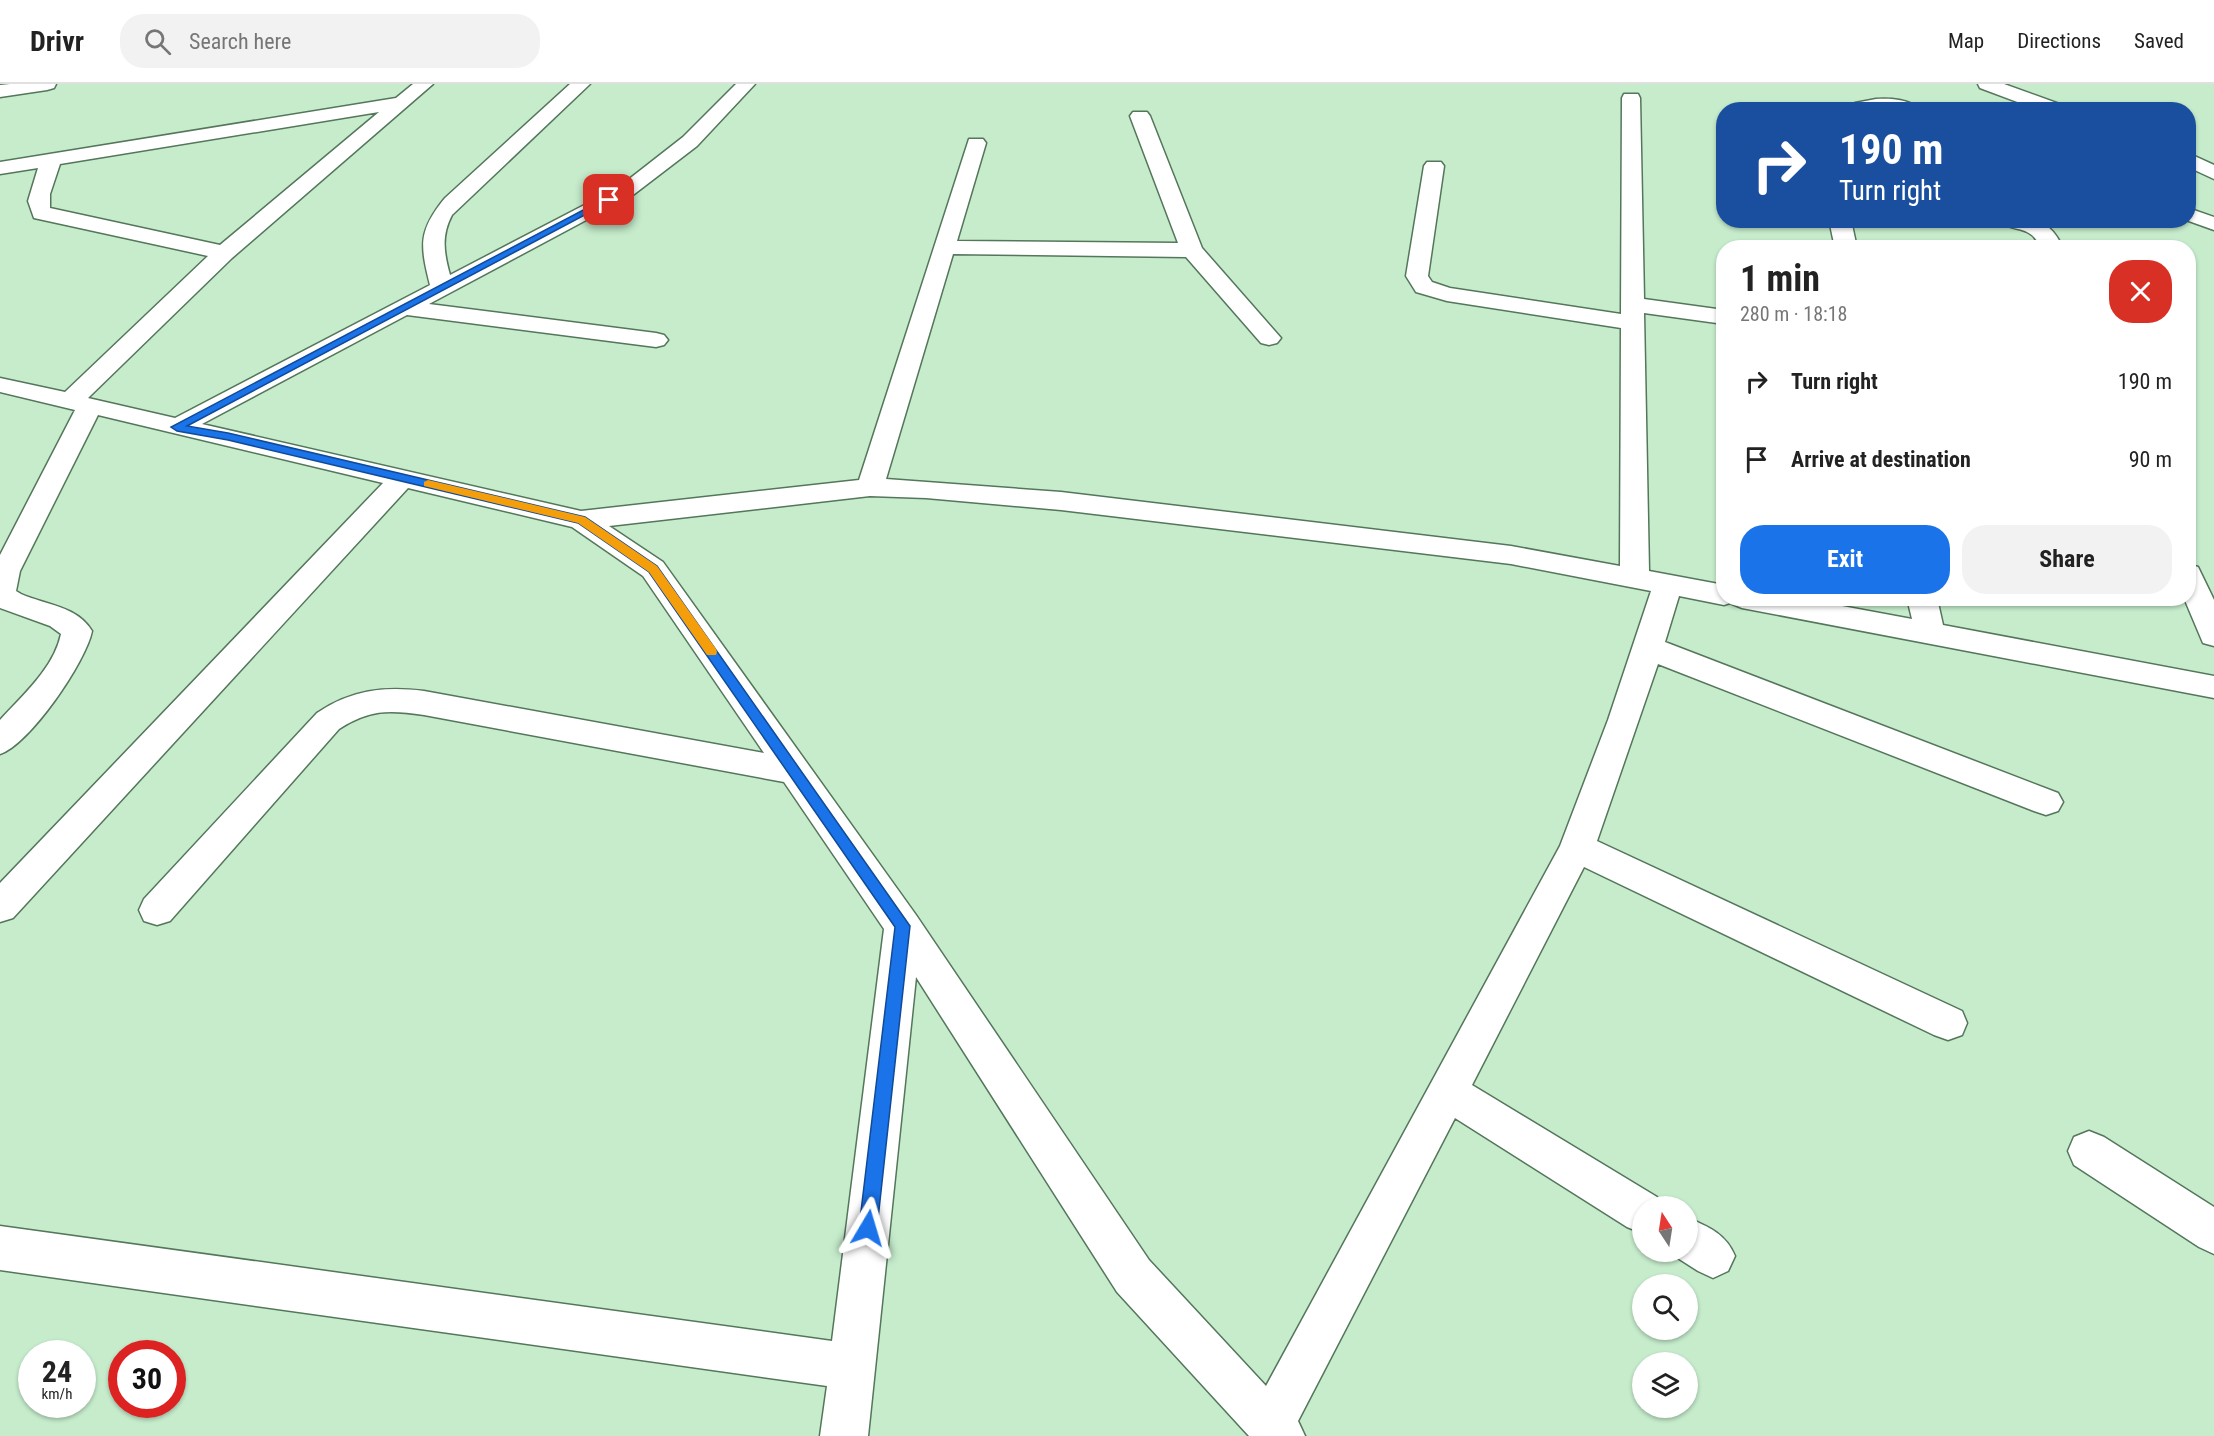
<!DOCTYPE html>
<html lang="en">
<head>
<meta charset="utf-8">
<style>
  body { margin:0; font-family:"Roboto Condensed",sans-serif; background:#f2f2f2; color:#222; height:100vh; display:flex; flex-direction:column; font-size:22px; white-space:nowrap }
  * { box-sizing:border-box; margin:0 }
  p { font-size:20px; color:#767676 }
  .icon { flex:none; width:33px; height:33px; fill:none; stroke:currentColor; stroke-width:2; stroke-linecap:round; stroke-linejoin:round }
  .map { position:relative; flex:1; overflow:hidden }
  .sheet { position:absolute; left:1716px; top:156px; width:480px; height:366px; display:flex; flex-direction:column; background:#fff; border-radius:24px; box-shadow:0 2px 4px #0004 }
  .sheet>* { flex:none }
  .banner { position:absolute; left:1716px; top:18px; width:480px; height:126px; border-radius:24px; box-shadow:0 2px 4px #0004; background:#1a4fa0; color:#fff; overflow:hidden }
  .needle { width:39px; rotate:348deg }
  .buttons { position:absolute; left:1632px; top:1112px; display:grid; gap:12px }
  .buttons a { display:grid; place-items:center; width:66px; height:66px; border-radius:50%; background:#fff; box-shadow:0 2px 4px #0004; font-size:30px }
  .speed { position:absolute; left:18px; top:1256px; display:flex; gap:12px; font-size:30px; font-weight:700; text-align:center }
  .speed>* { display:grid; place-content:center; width:78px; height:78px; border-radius:50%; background:#fff; box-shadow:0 2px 4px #0004; line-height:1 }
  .speed small { font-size:15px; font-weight:400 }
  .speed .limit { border:9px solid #d22; background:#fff; color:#111 }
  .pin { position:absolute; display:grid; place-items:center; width:51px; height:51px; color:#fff; margin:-26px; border-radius:12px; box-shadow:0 3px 9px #0006 }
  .me { position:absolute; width:66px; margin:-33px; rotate:7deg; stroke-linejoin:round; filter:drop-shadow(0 0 4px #0008) }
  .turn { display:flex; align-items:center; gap:21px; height:126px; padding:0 24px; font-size:27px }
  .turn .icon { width:78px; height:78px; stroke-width:2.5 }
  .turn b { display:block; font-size:42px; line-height:51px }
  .round { display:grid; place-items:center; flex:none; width:63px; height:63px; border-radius:24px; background:#f2f2f2 }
  .head { display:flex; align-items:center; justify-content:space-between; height:102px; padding:0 24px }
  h1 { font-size:36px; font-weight:700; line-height:45px }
  .action { display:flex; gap:12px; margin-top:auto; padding:12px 24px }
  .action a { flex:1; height:69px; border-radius:24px; background:#1a73e8; color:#fff; font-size:24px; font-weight:700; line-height:69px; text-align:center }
  .action a+a { background:#f2f2f2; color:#222 }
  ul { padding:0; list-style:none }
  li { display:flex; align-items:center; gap:18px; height:78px; padding:0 24px }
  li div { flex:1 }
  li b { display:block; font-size:22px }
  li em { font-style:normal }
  header { display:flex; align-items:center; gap:36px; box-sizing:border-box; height:84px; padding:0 30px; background:#fff; border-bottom:2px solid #e0e0e0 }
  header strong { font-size:28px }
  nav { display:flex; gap:33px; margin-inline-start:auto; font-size:21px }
  .search { width:420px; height:54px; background:#f2f2f2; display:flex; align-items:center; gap:15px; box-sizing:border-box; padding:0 21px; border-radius:24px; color:#767676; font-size:22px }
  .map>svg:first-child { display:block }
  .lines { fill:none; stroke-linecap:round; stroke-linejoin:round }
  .street-casing { stroke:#54765b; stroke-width:3 }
  .street { fill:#fff; fill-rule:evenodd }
  .route { fill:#1a73e8; stroke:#114b97; stroke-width:1.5 }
  .slow { fill:#f59e0b }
</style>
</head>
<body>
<header>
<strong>Drivr</strong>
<div class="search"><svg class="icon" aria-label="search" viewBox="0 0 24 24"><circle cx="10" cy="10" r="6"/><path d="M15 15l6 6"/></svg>Search here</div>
<nav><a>Map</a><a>Directions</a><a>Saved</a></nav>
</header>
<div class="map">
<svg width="2214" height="1352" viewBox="0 0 2214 1352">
  <rect width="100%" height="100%" fill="#c6eccc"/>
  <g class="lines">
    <defs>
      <path id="street" d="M10 0H56L54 4 47 6 0 13V1Z
        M413 0H433L232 174 88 314 175 334 430 201C420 161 418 147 445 114L570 0H590L452 131C441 152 444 169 450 191L619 103 683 53 736 0H755L697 62 633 111 429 220 656 249 664 251 668 256 664 261 656 263 407 231 202 340 581 427 859 396 969 55H983L986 59 957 157 1178 159 1130 32 1133 28H1147L1150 32 1202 164 1281 254 1277 259 1269 261 1261 259 1186 173 953 170 886 395 1061 408 1511 462 1620 482 1621 244 1447 217 1416 208 1406 192 1424 82 1427 78H1441L1444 82 1428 192 1432 198 1450 204 1621 230 1622 14 1624 10H1638L1640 14 1644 215 1724 226V240L1644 229 1649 487 1724 501V514H1799L1912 535 1907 514H1937L1943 541 2214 592V614L1742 524 1730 519 1724 521 1679 512 1665 558 2058 709 2063 718 2058 727 2046 731 2034 727 1658 580 1597 757 1962 927 1967 939 1962 951 1948 956 1934 951 1584 783 1472 1001 1657 1113 1661 1122H1642V1149L1627 1143 1455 1034 1298 1337 1305 1352H1249L1117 1208 916 893 868 1352H820L827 1302 0 1186V1142L832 1257 884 845 784 698 424 631C389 626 370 625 339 645L170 837 157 841 144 837 139 826 144 815 317 629C351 606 384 602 424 607L764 669 643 492 572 443 408 404 13 834 0 838V799L383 399 98 331 20 487 16 507 21 510C46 521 77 522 92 547 86 578 29 661 0 670V636C22 612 54 584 61 550L50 542 0 524V471L75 326 0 308V294L65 308 208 172 34 134 28 117 38 84 0 90V78L396 14ZM379 28 220 161 50 124V110L60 80ZM870 412 926 414 1061 426 1511 480 1651 507 1608 636 1560 762 1266 1302 1149 1176 916 831 663 478 609 442Z
        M1978 0H2004L2065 22 2067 26H2039L1980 4Z
        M1876 15C1889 14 1911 15 1920 26H1846L1855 19Z
        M2188 69 2214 81V95L2188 83Z
        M2188 124 2214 133V146L2186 136H2188Z
        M1829 136H1851L1857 164H1835Z
        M2000 136C2031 136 2048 131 2063 164H2041C2030 138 2010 150 2000 136Z
        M2188 480 2198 483 2214 516V562L2203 559 2184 514H2188Z
        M2089 1047 2104 1053 2214 1123V1170L2199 1163 2074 1081 2068 1067 2074 1053Z
        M1688 1134C1709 1143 1726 1150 1735 1172L1728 1187 1713 1194 1698 1187 1673 1171 1671 1167H1688Z"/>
    </defs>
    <!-- street casing -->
    <use href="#street" class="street-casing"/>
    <!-- street -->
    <use href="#street" class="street"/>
  </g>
  <!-- route -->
  <path class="route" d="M606 114 613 116 187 342 228 349 585 433 657 482 910 842 877 1144 874 1150 868 1152 862 1150 859 1144 895 843 649 488 578 439 228 356 177 347 171 343Z"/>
  <!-- slow -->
  <path class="slow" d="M428 396 585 433 657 482 716 565 717 568 716 571H707L649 488 578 439 424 402V398Z"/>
</svg>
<div class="buttons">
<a><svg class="needle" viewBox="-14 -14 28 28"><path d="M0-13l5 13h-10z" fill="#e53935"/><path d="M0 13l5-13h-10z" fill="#767676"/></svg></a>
<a><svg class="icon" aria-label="search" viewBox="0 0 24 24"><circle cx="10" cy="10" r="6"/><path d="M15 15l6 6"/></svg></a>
<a><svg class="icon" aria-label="layers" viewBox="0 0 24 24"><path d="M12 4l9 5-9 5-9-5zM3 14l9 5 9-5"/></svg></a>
</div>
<div class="speed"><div>24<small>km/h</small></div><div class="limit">30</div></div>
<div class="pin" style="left:609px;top:116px;background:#d93025"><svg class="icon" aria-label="arrive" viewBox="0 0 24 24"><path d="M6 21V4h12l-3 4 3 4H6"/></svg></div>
<svg class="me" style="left:868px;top:1144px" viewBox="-20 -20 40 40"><path d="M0-17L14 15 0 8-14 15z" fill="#1a73e8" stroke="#fff" stroke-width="4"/></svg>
<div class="banner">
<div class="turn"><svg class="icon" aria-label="right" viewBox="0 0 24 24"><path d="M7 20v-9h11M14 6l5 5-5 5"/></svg><div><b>190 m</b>Turn right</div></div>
</div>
<section class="sheet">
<div class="head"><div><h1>1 min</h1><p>280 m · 18:18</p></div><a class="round" style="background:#d93025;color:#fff"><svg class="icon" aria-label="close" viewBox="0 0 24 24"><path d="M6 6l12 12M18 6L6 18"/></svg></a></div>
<ul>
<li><svg class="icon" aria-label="right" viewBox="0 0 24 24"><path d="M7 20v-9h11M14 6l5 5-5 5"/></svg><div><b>Turn right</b></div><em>190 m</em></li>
<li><svg class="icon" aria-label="arrive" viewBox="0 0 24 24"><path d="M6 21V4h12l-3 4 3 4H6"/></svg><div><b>Arrive at destination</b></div><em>90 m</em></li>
</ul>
<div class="action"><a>Exit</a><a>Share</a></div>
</section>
</div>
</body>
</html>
